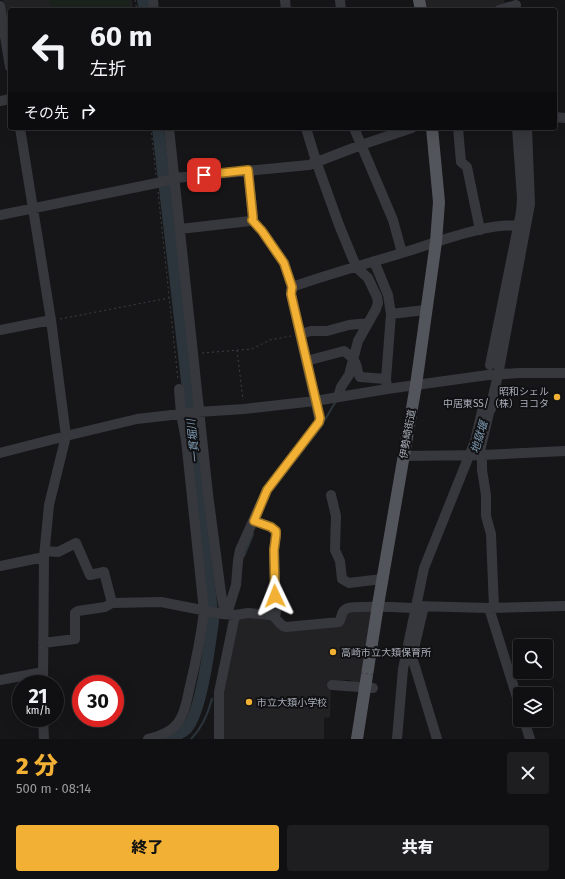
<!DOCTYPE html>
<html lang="ja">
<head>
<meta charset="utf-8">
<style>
  body { margin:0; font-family:"Fira Sans","Noto Sans JP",sans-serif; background:#1e1e20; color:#f1f3f6; height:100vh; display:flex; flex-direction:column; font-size:15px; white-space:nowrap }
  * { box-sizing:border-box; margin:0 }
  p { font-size:13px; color:#9c9d9f }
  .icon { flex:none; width:22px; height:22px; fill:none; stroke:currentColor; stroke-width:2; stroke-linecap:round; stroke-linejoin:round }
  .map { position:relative; height:739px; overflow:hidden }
  .side { display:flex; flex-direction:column; background:#101012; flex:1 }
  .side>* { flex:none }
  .guide { position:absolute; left:8px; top:8px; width:549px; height:122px; border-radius:4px; box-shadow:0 4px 16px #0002,0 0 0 1px #303032; background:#101012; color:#f1f3f6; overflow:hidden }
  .buttons { position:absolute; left:513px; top:639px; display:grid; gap:8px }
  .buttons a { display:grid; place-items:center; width:40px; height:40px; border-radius:4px; background:#101012; box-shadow:0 4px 16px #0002,0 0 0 1px #303032; font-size:20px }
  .speed { position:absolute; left:12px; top:675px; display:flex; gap:8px; font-size:20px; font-weight:700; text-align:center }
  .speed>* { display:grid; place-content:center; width:52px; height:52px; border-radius:50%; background:#101012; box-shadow:0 4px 16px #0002,0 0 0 1px #303032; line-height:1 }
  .speed small { font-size:10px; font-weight:400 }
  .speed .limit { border:6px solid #d22; background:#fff; color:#111 }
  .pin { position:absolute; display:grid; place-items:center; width:34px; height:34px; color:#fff; margin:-17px; border-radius:8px; box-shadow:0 2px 6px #0006 }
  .me { position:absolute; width:44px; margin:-22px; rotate:358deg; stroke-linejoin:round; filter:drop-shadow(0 0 3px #0008) }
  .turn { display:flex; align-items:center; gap:14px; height:84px; padding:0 16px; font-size:18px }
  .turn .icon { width:52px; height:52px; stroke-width:2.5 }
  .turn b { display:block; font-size:28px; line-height:34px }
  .then { display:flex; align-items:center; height:38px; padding:0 16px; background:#0003; gap:8px; font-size:15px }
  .round { display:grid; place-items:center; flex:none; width:42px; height:42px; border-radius:4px; background:#1e1e20 }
  .head { display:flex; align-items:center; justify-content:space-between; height:68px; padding:0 16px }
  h1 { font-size:24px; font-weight:800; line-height:30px; color:#f2b134 }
  .primary-button { display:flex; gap:8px; margin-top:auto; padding:8px 16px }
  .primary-button a { flex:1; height:46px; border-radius:4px; background:#f2b134; color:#111; font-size:16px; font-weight:800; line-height:46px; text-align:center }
  .primary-button a+a { background:#1e1e20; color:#f1f3f6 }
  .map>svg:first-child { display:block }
  .built { fill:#222225 }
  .green { fill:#1c231d }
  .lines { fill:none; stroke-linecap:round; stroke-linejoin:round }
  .stream { stroke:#2c353c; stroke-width:2 }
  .river { stroke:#2c353c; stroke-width:12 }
  .path { stroke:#3d3f44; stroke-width:1; stroke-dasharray:2 3; stroke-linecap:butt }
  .minor { stroke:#37383d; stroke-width:10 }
  .major { stroke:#53555c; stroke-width:12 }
  .path-bridge { stroke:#3d3f44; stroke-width:1; stroke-dasharray:2 3; stroke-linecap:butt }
  .route-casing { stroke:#9d7322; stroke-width:10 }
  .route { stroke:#f2b134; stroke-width:7 }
  .poi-dot { fill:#f2b134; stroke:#111113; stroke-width:1.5 }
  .labels { text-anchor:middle; stroke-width:4; stroke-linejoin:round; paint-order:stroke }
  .poi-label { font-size:10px; fill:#a8adb8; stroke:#111113; text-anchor:start }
  .street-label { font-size:10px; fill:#a8adb8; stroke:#111113 }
  .water-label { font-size:11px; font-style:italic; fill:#7f9bb3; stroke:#111113 }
</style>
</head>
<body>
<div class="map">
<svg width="565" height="739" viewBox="0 0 565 739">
  <rect width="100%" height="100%" fill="#161618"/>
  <!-- built -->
  <path class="built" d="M3 0H132L133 10H10V41Z
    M424 0H504L505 4 488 10H426Z
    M372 610 360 682H352L350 680 331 681 330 717 324 718V739H221V697L238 617H271L277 627 341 625 346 612Z"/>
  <!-- green -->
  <path class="green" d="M49 0H129L130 10H50Z"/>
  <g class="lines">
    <!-- stream -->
    <path class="stream" d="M323 423 336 401
      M244 556 253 534
      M191 739C202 728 208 714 212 699"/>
    <!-- river -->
    <path class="river" d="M143 0 145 10
      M158 128 184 354 213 621C210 643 201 715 186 729 182 733 172 737 167 739"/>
    <!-- path -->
    <path class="path" d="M135 0 137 10
      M151 128 156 175
      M158 192 178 380
      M60 319 169 298
      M237 350 243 400
      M202 353 252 349 270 340 291 336"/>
    <!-- minor -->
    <path class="minor" d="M153 0 154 10
      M285 0 286 10
      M340 0 341 10
      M0 6 10 67
      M499 10 516 5
      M0 101 10 99
      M555 117 565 118
      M20 128 51 320 66 436 49 505 44 557 43 684
      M169 128 208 494 221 593 225 614
      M306 128 316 161 339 225 353 259 357 268 368 278 377 297 378 303 376 309 358 341 349 375 341 387 338 397
      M354 128 393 220 402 253
      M458 128 461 162 467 167 480 230
      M0 215 157 183 175 178 309 165 361 145 412 128
      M252 220 262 231 284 263 292 287
      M180 229 250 221 253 218 248 170
      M374 261 388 295 391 314 386 379 387 389
      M391 314 425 310
      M0 330 51 320
      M300 334 311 331H327L349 325 368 323
      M306 361 344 351C349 355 354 358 356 364 358 369 357 373 360 377L386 379
      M490 365 521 212 522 198 517 128
      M0 453 66 436 137 419 198 412 244 409 315 401 387 389 488 375 520 373H565
      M479 455 498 375 530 204 527 128
      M482 455V470L486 495V516L491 534 494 608
      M403 456 482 455 565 451
      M331 495 336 516 335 550 340 561 342 579 349 583 382 579
      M254 521 271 527 275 531 276 535 274 550 276 612 275 617
      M45 551 58 552 76 543 90 575 104 572 112 603
      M0 566 44 557
      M416 606 489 608 565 606
      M424 606 412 657 437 739
      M489 608 520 707
      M227 614 236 585 238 561 240 550 267 490 319 423V418L291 294 292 287C328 274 366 264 402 253 438 242 489 221 526 226
      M43 643 75 639V613L78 611 105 607 112 603 161 602 222 614 235 615 248 613 271 615C278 618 278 625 286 627L339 622C342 618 341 611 346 609 349 607 355 607 359 607 378 606 396 607 415 608
      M0 680 43 672
      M332 685 373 688
      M43 718 44 739
      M524 720 530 739
      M148 739C159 737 173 731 179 721 186 711 187 698 190 686 196 661 201 636 204 611L186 440 181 414 179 389
      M219 739V692L235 615
      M397 739 403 669 424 568 475 441 483 407 491 409"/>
    <!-- major -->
    <path class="major" d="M419 0 421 10
      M357 739 378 605 416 385 436 242 439 202 432 128"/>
    <!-- path-bridge -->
    <path class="path-bridge" d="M361 673 375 675"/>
  </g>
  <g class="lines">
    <defs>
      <path id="route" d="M204 175 248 170 253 218 252 220 262 231 284 263 292 287 291 294 320 418 319 422 267 490 254 521 271 527 276 531V535L274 550 275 596"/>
    </defs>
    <!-- route casing -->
    <use href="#route" class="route-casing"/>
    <!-- route -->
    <use href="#route" class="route"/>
  </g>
  <!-- markers -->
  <g class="poi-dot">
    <circle cx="557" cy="397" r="4"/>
    <circle cx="333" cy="652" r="4"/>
    <circle cx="249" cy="702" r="4"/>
  </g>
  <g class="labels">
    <!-- poi labels -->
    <g class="poi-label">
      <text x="549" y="395" text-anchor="end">昭和シェル<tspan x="549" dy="12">中居東SS/（株）ヨコタ</tspan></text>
      <text x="341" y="656">高崎市立大類保育所</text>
      <text x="257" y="706">市立大類小学校</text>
    </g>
    <!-- street labels -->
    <g class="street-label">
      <text transform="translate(407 434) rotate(-80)" y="4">伊勢崎街道</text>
    </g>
    <!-- water labels -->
    <g class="water-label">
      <text transform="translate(479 437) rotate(-73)" y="4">地獄堰</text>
      <text transform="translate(193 441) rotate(-96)" y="4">一貫堀川</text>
    </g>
  </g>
</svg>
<div class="buttons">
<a><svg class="icon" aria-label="search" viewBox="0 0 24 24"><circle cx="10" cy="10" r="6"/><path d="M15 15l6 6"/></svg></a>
<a><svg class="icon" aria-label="layers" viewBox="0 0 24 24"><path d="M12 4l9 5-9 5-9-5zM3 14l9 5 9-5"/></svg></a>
</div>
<div class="speed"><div>21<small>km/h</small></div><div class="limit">30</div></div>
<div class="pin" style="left:204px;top:175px;background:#d93025"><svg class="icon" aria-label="arrive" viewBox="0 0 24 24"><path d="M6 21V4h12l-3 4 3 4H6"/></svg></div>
<svg class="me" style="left:275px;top:596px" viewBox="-20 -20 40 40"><path d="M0-17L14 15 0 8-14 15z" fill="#f2b134" stroke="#fff" stroke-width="4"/></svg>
<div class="guide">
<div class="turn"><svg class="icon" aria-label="left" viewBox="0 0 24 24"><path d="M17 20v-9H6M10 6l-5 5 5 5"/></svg><div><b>60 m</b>左折</div></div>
<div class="then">その先<svg class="icon" aria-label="right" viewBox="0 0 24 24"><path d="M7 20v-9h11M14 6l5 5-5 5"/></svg></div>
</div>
</div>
<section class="side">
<div class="head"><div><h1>2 分</h1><p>500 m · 08:14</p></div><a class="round"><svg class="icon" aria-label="close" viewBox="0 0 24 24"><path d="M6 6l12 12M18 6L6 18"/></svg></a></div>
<div class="primary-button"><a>終了</a><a>共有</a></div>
</section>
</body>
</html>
